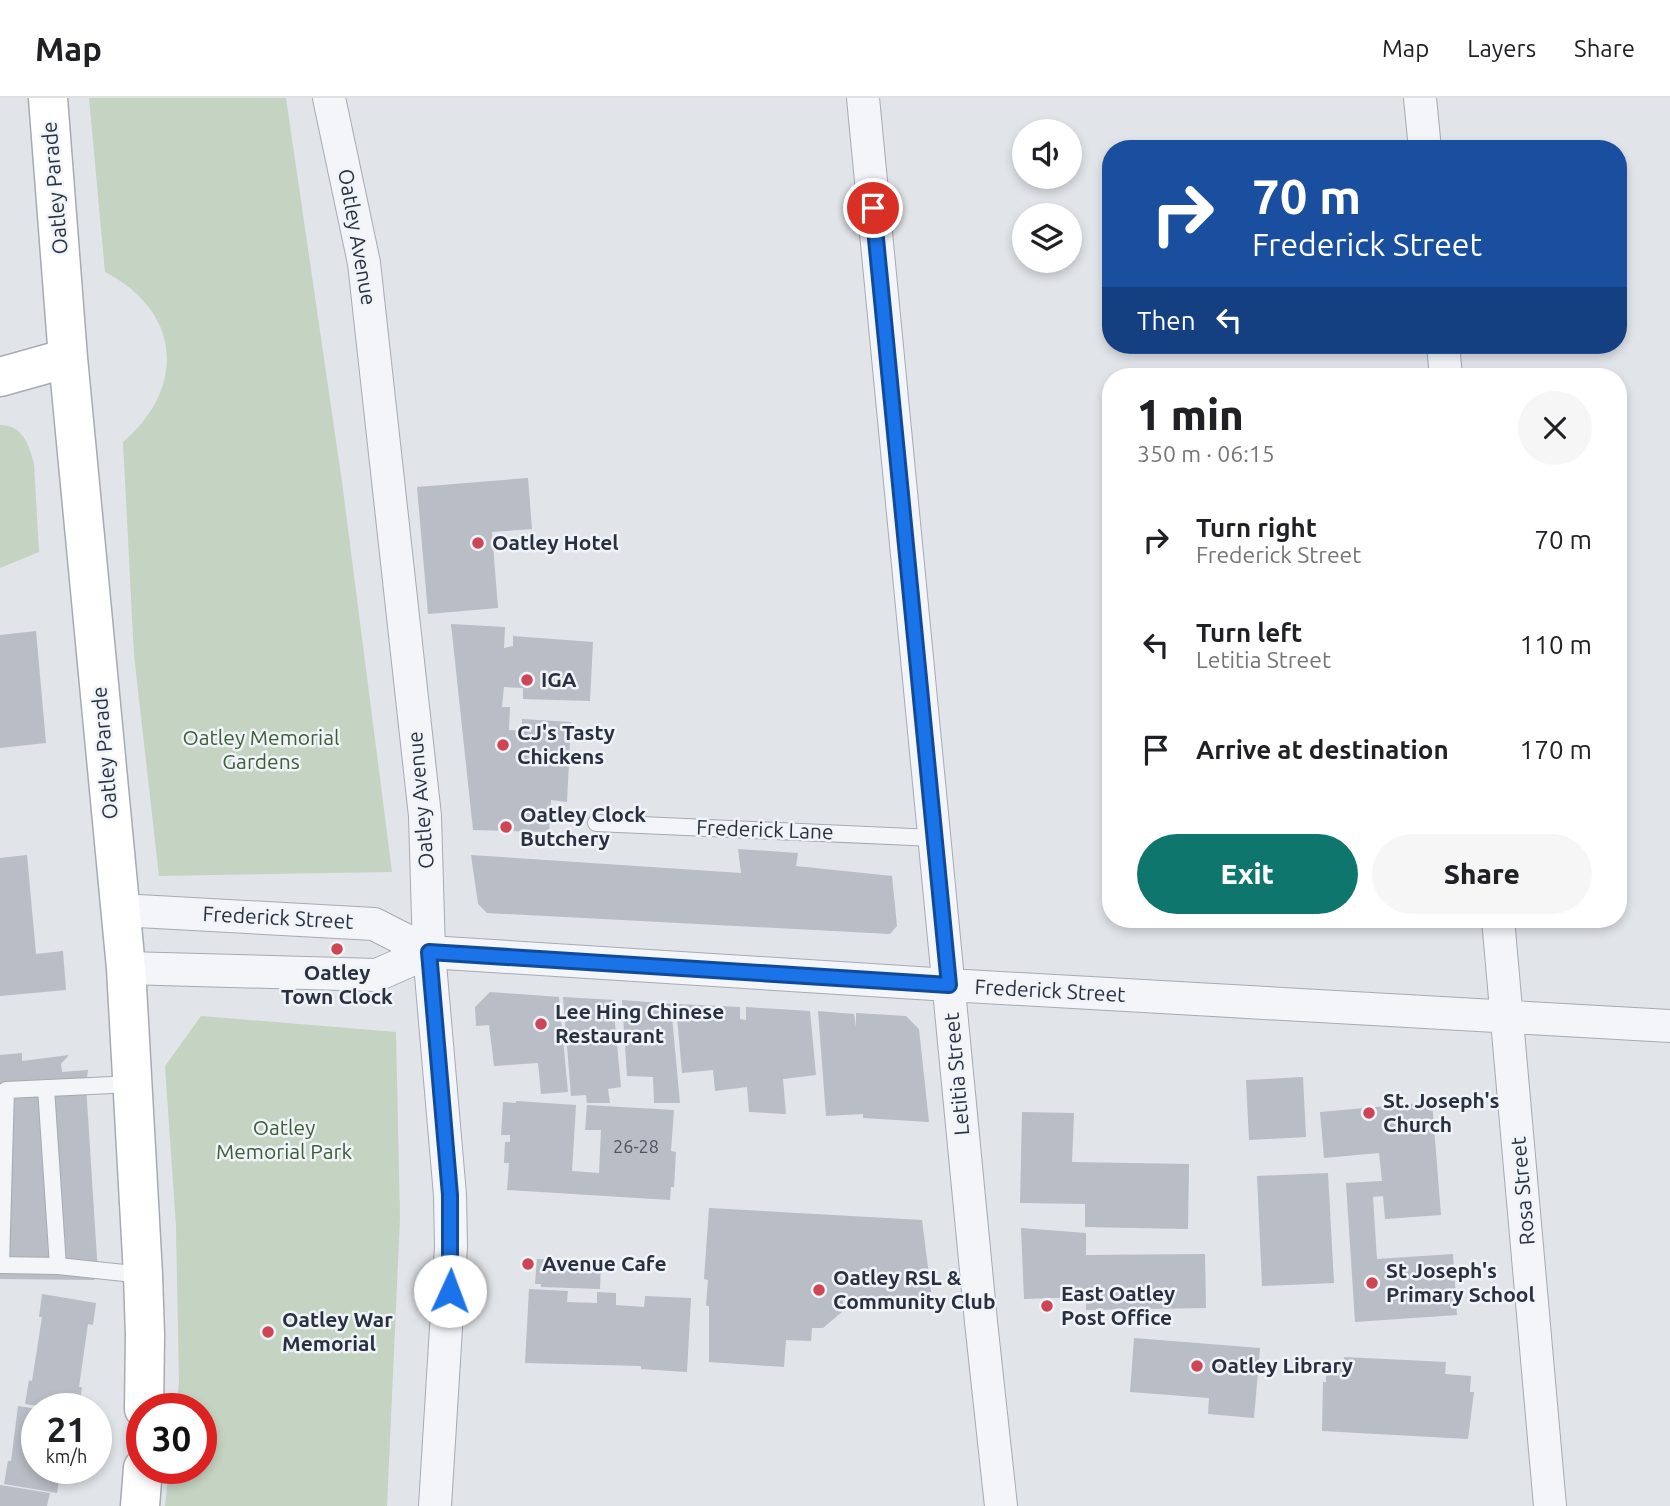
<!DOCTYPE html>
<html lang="en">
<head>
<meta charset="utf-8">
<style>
  body { margin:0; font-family:Ubuntu,sans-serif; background:#f6f6f6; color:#202124; height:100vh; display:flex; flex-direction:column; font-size:26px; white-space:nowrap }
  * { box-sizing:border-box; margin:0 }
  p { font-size:23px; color:#757577 }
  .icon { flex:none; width:38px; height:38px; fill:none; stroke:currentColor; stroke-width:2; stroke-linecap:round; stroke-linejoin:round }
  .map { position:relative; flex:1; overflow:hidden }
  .details { position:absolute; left:1102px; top:270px; width:525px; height:560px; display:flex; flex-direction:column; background:#fff; border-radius:28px; box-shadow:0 4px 10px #0003 }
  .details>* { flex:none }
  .banner { position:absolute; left:1102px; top:42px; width:525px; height:214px; border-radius:28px; box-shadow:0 4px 10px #0003; background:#1a4fa0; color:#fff; overflow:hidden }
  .buttons { position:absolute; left:1012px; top:21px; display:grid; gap:14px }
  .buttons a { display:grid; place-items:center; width:70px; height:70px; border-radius:50%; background:#fff; box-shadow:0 4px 10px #0003; font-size:35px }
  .speed { position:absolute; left:21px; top:1295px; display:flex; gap:14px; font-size:35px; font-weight:700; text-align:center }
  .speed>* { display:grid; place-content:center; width:91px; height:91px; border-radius:50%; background:#fff; box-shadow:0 4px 10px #0003; line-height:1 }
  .speed small { font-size:18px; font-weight:400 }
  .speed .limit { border:10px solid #d22; background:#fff; color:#111 }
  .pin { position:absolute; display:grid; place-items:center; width:60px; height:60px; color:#fff; margin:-30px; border:4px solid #fff; border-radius:50%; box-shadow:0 2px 7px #0007 }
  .me { position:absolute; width:77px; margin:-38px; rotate:2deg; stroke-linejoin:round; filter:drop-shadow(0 0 5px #0008) }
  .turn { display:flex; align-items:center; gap:24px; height:147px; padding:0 35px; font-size:32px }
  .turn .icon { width:91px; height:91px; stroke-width:2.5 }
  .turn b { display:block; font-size:49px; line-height:60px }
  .then { display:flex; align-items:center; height:66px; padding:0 35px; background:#0003; gap:14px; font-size:26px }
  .round { display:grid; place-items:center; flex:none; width:74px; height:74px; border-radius:37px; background:#f6f6f6 }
  .head { display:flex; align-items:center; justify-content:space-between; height:119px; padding:0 35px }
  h1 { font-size:42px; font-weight:800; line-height:52px }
  .cta { display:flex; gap:14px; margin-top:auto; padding:14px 35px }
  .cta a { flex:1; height:80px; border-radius:42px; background:#0f766e; color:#fff; font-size:28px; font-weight:800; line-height:80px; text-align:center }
  .cta a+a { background:#f6f6f6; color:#202124 }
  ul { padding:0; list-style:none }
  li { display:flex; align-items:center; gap:21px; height:105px; padding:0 35px }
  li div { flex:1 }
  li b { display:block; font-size:26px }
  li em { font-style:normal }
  header { display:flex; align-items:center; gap:42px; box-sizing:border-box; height:98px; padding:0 35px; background:#fff; border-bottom:2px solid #e0e0e0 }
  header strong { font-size:33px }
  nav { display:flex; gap:38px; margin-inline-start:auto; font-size:24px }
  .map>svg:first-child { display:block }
  .green { fill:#c5d3c2 }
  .building { fill:#b8bdc6 }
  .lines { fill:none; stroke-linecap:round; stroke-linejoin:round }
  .lane-casing { stroke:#a6abb3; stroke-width:18 }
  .street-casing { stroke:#a6abb3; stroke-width:34 }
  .secondary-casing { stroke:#a6abb3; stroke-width:41 }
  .lane { stroke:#f3f5f8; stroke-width:16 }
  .street { stroke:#f3f5f8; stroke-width:32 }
  .secondary { stroke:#fff; stroke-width:38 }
  .route-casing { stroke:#114b97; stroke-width:18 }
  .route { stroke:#1a73e8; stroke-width:12 }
  .poi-dot { fill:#ce4655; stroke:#f0f3f7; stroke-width:2.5 }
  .labels { text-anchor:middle; stroke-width:5; stroke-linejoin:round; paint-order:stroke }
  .number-label { font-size:18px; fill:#4d5462 }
  .street-label { font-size:21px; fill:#293141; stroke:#f0f3f7 }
  .poi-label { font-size:21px; font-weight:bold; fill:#293141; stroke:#f0f3f7; text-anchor:start }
  .park-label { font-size:21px; fill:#3c5d36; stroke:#f0f3f7 }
</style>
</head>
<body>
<header>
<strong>Map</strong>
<nav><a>Map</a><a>Layers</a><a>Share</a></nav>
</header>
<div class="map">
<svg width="1670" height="1408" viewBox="0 0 1670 1408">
  <rect width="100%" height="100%" fill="#e1e4e9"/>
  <!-- green -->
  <path class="green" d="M89 0H286L342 384 392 774 159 778 134 557 123 344C187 289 181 213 105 174Z
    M0 327C23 327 29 347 34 366L39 454 0 470Z
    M201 918 396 934 400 1121 387 1408H165L169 1370H201V1311H176L179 1284 176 1129 165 968Z"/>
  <!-- building -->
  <path class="building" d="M528 380 532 431 492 434 498 510 428 516 417 389Z
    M451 526 505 529 504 550 513 548V538L593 544 590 603 523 601V590L504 589 502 609H510L509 632 522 633V621L571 624 567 704 551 702 549 734 473 732Z
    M36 533 46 645 0 650V537Z
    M738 751 798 755 796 768 892 778 897 828 890 836 487 815 478 806 471 757 741 775Z
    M27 757 36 856 63 853 66 892 0 898V760Z
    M332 846H343V856H332Z
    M490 894 559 899 568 994 541 996 538 965 494 968 489 927 476 928 475 909Z
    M563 899 615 902 614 915 621 989 608 991 610 1005H587L586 997 571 998Z
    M622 902 673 906 672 919 680 1005H654L653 979 627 978Z
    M678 906 740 909V921L746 922V909L810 913 816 977 783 981 786 1016 749 1014 747 989 715 993 713 972 682 975 677 919Z
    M818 913 854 916 856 929V915L906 918 919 931 929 1024 863 1020V1016L826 1018Z
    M22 955V963L69 957 61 966 62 974 88 972 86 987 98 1176 94 1182 0 1181V957Z
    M1303 979 1306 1039 1249 1042 1246 982Z
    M516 1003 576 1007 572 1073 599 1075 601 1032H585L587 1007 674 1012 671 1053 676 1054 674 1089H671L670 1102 507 1092 509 1065H504L505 1044H510V1037H501L503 1004 516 1005Z
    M1432 1004 1441 1117 1385 1121 1383 1098 1373 1099 1377 1161 1453 1156 1457 1217 1355 1224 1346 1085 1382 1083 1379 1055 1324 1060 1320 1014Z
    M1022 1014 1074 1015 1072 1064 1189 1066 1188 1131 1085 1129V1106L1020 1105Z
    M1328 1075 1334 1185 1262 1188 1257 1078Z
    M709 1110 922 1122 933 1208 843 1203 842 1214 823 1230H812L811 1243 786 1242 784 1269 709 1264V1208H706L708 1182 704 1181Z
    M1021 1130 1086 1135V1157L1205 1156 1206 1210 1086 1212V1199L1024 1201Z
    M537 1161 601 1164 600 1191 541 1189V1186H535Z
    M529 1191 568 1193 567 1204 597 1205V1194L616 1195V1207L644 1209 645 1198 691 1200 687 1274 641 1271V1268L525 1265Z
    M42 1196 96 1205 93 1227 88 1226 79 1289H82L79 1311H60L25 1306 29 1282 32 1283 42 1219H39Z
    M1134 1240 1260 1250 1254 1320 1208 1316 1209 1300 1130 1294Z
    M1344 1259 1446 1264 1445 1276 1471 1278 1470 1294H1474L1468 1341 1322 1333 1323 1284H1326V1270L1343 1271Z
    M18 1308 37 1311V1370H61L57 1395 4 1386 8 1363H11Z
    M0 1387 50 1395 47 1408H0Z"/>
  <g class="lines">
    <defs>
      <path id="lane" d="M596 725 934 740
        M133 986 6 992 1 1167 58 1168 143 1177
        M46 990 58 1168"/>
      <path id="street" d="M329 0 364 165 425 718 429 854 450 1097 451 1149 435 1408
        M863 0 981 1224 1001 1408
        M1420 0 1425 51
        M1443 247 1446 278
        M120 812 374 826 429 854 949 887 1670 928
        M1498 821 1550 1408
        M126 870 377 877 429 854"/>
      <path id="secondary" d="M48 0 68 260 126 870 143 1177 145 1237 144 1311
        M0 279 68 260
        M140 1408 143 1370"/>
    </defs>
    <!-- lane casing -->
    <use href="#lane" class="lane-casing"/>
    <!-- street casing -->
    <use href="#street" class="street-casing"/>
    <!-- secondary casing -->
    <use href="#secondary" class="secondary-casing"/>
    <!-- lane -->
    <use href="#lane" class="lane"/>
    <!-- street -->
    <use href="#street" class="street"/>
    <!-- secondary -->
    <use href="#secondary" class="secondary"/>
  </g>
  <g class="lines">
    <defs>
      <path id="route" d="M450 1193V1097L429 854 949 887 873 110"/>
    </defs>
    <!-- route casing -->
    <use href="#route" class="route-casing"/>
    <!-- route -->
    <use href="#route" class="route"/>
  </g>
  <!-- markers -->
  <g class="poi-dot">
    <circle cx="478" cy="445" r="7"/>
    <circle cx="527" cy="582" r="7"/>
    <circle cx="503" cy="647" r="7"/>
    <circle cx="506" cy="729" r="7"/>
    <circle cx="337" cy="851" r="7"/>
    <circle cx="541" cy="926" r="7"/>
    <circle cx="1369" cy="1015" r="7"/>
    <circle cx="528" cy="1166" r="7"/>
    <circle cx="1372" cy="1185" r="7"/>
    <circle cx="819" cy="1192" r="7"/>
    <circle cx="1047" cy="1208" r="7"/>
    <circle cx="268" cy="1234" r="7"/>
    <circle cx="1197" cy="1268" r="7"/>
  </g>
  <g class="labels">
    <!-- number labels -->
    <g class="number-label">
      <text x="636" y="1055">26-28</text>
    </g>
    <!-- street labels -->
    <g class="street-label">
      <text transform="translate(55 90) rotate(-95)" y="7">Oatley Parade</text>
      <text transform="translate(357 139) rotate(80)" y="7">Oatley Avenue</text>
      <text transform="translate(105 655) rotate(-95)" y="7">Oatley Parade</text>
      <text transform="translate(421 702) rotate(-95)" y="7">Oatley Avenue</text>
      <text transform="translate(765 732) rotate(2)" y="7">Frederick Lane</text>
      <text transform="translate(278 820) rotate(3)" y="7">Frederick Street</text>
      <text transform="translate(1050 893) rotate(3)" y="7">Frederick Street</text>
      <text transform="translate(957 976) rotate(-95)" y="7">Letitia Street</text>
      <text transform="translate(1523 1093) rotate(-95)" y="7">Rosa Street</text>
    </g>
    <!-- poi labels -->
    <g class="poi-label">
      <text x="492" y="452">Oatley Hotel</text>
      <text x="541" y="589">IGA</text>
      <text x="517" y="642">CJ's Tasty<tspan x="517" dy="24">Chickens</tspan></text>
      <text x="520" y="724">Oatley Clock<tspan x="520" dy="24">Butchery</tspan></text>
      <text x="337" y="882" text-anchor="middle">Oatley<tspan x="337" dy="24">Town Clock</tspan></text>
      <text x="555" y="921">Lee Hing Chinese<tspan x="555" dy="24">Restaurant</tspan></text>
      <text x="1383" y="1010">St. Joseph's<tspan x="1383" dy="24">Church</tspan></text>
      <text x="542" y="1173">Avenue Cafe</text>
      <text x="1386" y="1180">St Joseph's<tspan x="1386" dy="24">Primary School</tspan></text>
      <text x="833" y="1187">Oatley RSL &amp;<tspan x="833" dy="24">Community Club</tspan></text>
      <text x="1061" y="1203">East Oatley<tspan x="1061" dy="24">Post Office</tspan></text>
      <text x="282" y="1229">Oatley War<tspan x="282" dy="24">Memorial</tspan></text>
      <text x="1211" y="1275">Oatley Library</text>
    </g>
    <!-- park labels -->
    <g class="park-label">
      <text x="261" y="647">Oatley Memorial<tspan x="261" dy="24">Gardens</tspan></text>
      <text x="284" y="1037">Oatley<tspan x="284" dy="24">Memorial Park</tspan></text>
    </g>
  </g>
</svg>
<div class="buttons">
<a><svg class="icon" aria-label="sound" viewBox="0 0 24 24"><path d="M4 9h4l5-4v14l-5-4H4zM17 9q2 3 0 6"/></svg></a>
<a><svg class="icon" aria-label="layers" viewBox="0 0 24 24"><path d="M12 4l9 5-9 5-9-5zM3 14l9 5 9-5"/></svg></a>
</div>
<div class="speed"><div>21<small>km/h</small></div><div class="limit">30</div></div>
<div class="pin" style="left:873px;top:110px;background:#d93025"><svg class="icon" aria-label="arrive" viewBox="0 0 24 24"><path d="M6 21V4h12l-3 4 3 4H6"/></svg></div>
<svg class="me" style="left:450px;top:1193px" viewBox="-20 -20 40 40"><circle r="19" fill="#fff"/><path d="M0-13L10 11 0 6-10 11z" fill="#1a73e8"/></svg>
<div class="banner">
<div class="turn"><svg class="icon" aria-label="right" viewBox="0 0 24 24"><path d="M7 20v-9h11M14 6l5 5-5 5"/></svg><div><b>70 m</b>Frederick Street</div></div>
<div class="then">Then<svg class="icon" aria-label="left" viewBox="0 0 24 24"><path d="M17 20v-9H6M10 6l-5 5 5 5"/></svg></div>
</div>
<section class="details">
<div class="head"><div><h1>1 min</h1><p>350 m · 06:15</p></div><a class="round"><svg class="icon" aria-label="close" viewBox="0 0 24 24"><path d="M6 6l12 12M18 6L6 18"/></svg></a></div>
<ul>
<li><svg class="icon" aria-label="right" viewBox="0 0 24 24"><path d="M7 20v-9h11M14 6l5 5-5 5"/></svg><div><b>Turn right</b><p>Frederick Street</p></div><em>70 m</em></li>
<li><svg class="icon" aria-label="left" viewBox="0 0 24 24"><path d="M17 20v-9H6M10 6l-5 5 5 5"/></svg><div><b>Turn left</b><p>Letitia Street</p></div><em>110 m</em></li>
<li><svg class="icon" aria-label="arrive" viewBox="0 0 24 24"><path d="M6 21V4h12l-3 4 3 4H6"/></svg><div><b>Arrive at destination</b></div><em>170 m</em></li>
</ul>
<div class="cta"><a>Exit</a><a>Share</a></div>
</section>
</div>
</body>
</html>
